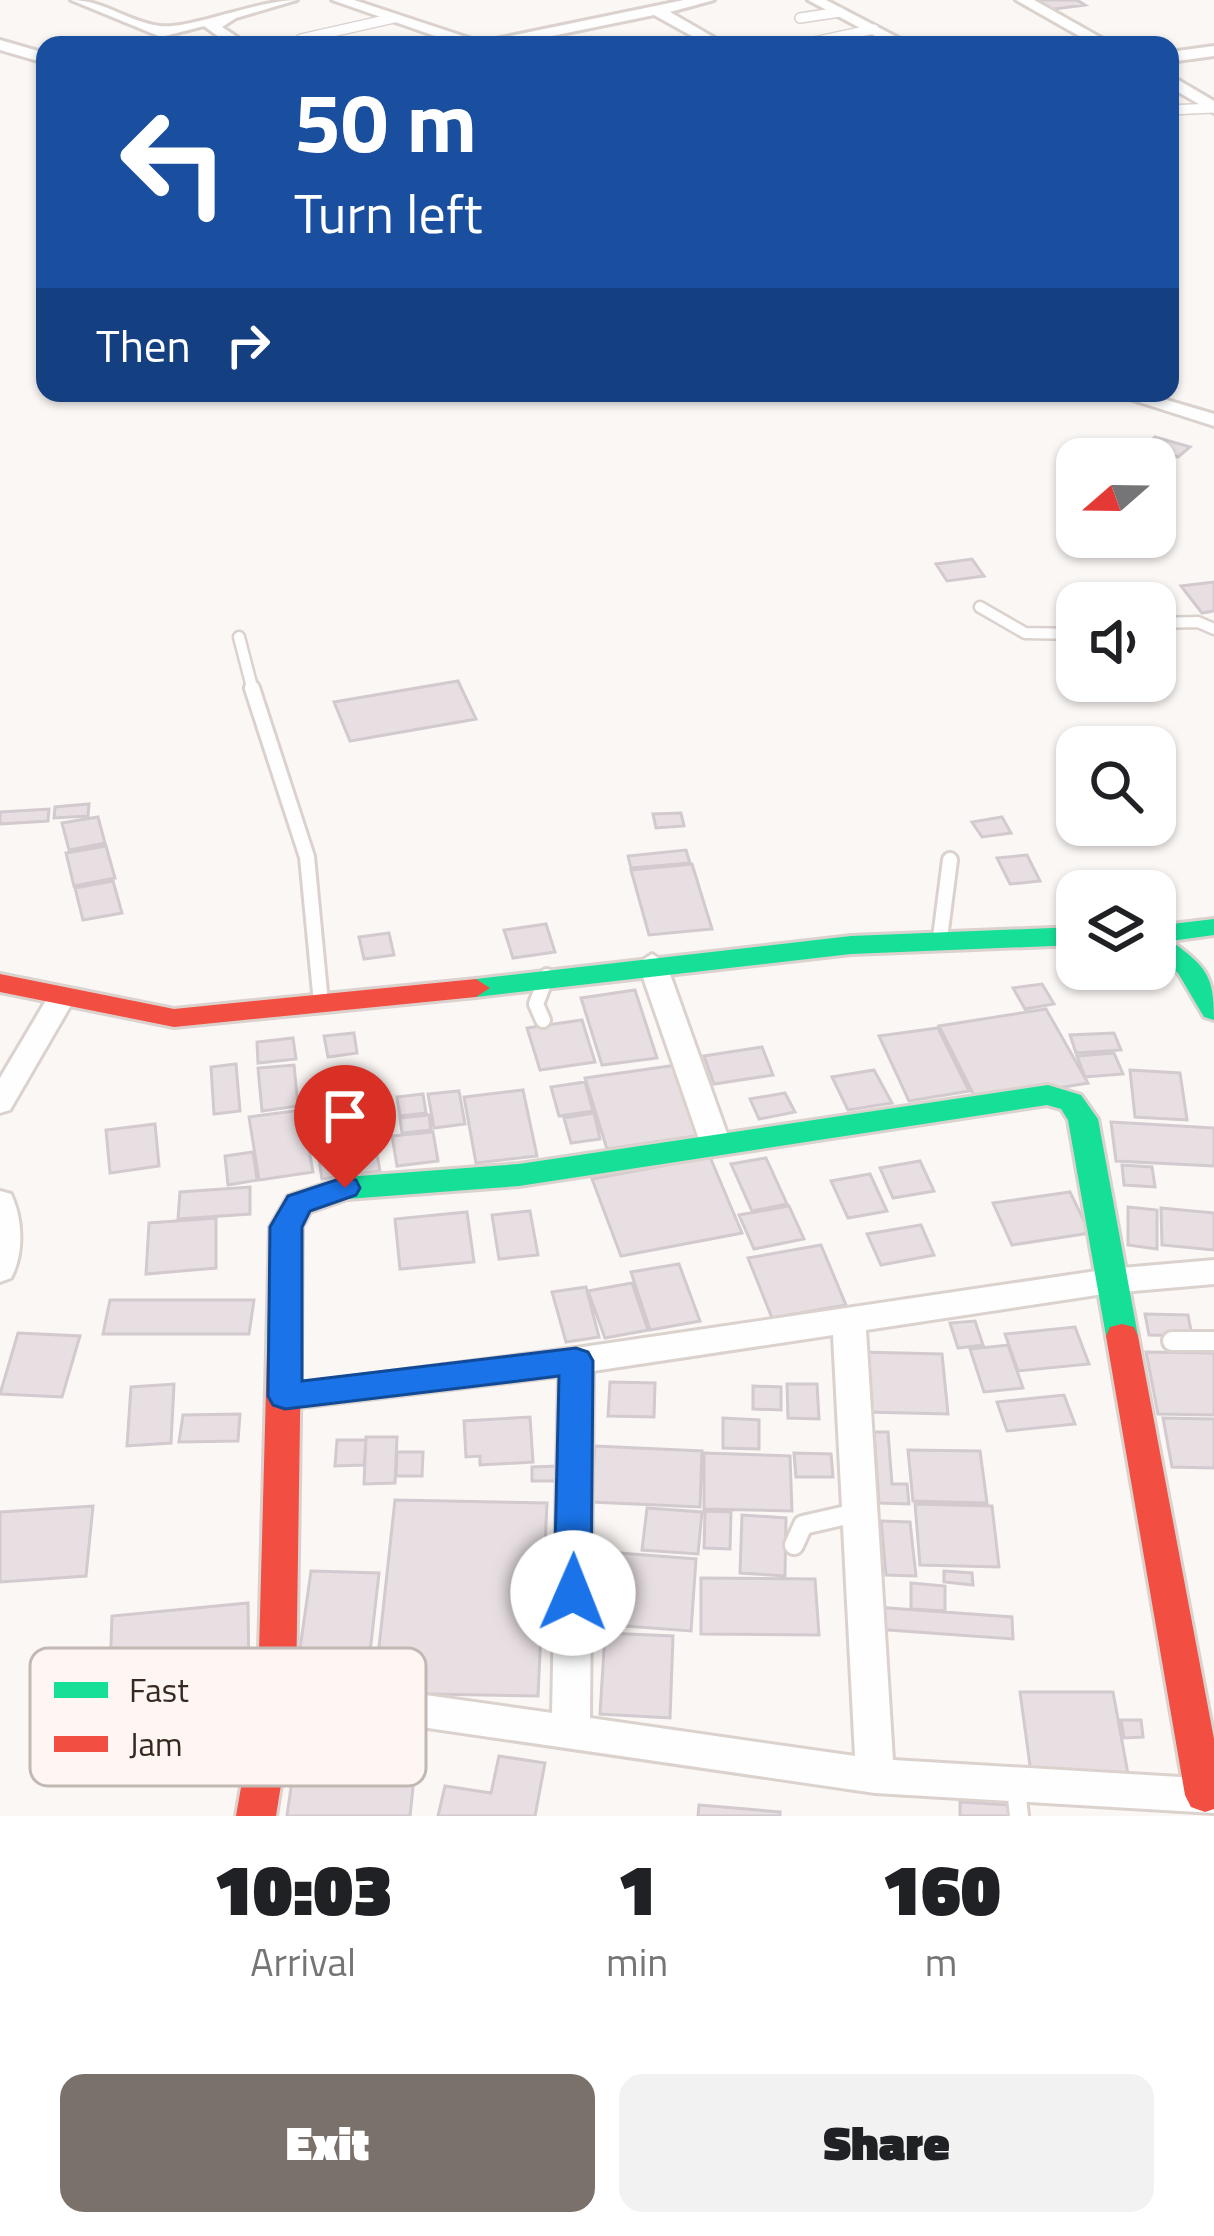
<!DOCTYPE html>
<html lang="en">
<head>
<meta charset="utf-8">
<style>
  body { margin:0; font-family:"Titillium Web",sans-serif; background:#f2f2f2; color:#202124; height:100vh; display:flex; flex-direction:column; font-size:45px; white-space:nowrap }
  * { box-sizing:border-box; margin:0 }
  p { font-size:39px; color:#757577 }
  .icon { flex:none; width:66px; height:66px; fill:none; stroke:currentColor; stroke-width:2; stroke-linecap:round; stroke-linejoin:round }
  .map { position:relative; height:1816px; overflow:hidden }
  .drawer { display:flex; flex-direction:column; background:#fff; flex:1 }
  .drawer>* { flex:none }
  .hud { position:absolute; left:36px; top:36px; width:1143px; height:366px; border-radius:24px; box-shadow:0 3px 9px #0004; background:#1a4fa0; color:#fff; overflow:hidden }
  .needle { width:78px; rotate:250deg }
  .buttons { position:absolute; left:1056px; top:438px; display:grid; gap:24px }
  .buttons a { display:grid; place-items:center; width:120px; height:120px; border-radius:24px; background:#fff; box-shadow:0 3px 9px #0004; font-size:60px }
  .pin { position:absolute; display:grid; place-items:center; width:102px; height:102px; color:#fff; margin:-123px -51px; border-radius:50% 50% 50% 0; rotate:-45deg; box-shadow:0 0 12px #0007 }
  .pin .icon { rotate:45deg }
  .me { position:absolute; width:132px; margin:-66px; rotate:1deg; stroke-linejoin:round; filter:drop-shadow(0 0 9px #0008) }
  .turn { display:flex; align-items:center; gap:42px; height:252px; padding:0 60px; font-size:54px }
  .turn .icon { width:156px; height:156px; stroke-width:2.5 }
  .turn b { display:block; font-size:84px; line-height:102px }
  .then { display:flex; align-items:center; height:114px; padding:0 60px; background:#0003; gap:24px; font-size:45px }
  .eta { display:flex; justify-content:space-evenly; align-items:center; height:204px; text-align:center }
  .eta b { font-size:72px; font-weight:800; line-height:84px }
  .primary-button { display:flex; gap:24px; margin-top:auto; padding:24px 60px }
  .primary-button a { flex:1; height:138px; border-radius:24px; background:#7b716b; color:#fff; font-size:48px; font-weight:800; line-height:138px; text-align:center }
  .primary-button a+a { background:#f2f2f2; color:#202124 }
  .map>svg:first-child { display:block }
  .building { fill:#e8dfe3; stroke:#d2cace; stroke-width:3 }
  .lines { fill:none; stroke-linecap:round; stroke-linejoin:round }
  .lane-far3-casing { stroke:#dbd2ce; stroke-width:12 }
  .lane-far2-casing { stroke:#dbd2ce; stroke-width:15 }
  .lane-far1-casing { stroke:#dbd2ce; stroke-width:20 }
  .lane-casing { stroke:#dbd2ce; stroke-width:24 }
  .street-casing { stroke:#dbd2ce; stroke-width:6 }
  .fast-casing { stroke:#dbd2ce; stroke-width:6 }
  .jam-casing { stroke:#dbd2ce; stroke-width:6 }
  .lane-far3 { stroke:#fefefe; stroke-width:9 }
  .lane-far2 { stroke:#fefefe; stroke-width:10 }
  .lane-far1 { stroke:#fefefe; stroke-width:14 }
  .lane { stroke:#fefefe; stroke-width:18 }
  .street { fill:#fefefe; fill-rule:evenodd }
  .fast { fill:#16e098; fill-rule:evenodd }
  .jam { fill:#f24e42; fill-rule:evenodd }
  .route { fill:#1a73e8; stroke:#114b97; stroke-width:3 }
  .key { fill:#fef6f2; stroke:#c2b8b3; stroke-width:3 }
  .key-label { font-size:33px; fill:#362921 }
</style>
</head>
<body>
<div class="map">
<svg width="1214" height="1816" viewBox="0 0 1214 1816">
  <rect width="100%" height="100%" fill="#fbf7f5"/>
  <!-- building -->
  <path class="building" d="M1032 0H1077L1085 5 1047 10Z
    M1155 437 1190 447 1178 457 1144 447Z
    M972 559 984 576 947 581 936 564Z
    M1214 582V611L1202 613 1181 586Z
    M458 681 476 719 350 741 334 702Z
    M89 804 88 816 54 818 55 807Z
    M49 809 48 821 0 824V812Z
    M681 813 684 826 656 828 653 814Z
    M98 817 105 843 69 850 62 823Z
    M1002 817 1011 833 982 837 972 822Z
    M106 846 115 878 74 886 66 853Z
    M686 850 690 863 631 868 628 856Z
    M1027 855 1040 881 1010 884 997 858Z
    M692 864 712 929 649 935 631 870Z
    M113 881 122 913 83 920 75 888Z
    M546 924 555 952 513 958 504 930Z
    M389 933 394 955 364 959 359 937Z
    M1042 984 1054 1004 1025 1009 1013 988Z
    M635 990 657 1058 602 1065 581 998Z
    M1046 1009 1088 1083 977 1101 939 1026Z
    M582 1020 595 1062 540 1070 527 1028Z
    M938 1028 969 1091 909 1101 879 1036Z
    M354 1033 357 1053 328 1057 324 1036Z
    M1114 1033 1121 1050 1076 1053 1070 1035Z
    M293 1038 296 1059 258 1063 257 1042Z
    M762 1047 773 1075 714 1084 704 1056Z
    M1114 1053 1123 1074 1085 1077 1077 1056Z
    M236 1064 240 1111 214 1114 211 1067Z
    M684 1064 709 1134 607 1149 585 1078Z
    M294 1065 298 1106 262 1111 258 1068Z
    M874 1070 892 1103 848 1110 832 1077Z
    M1130 1070 1180 1073 1187 1120 1135 1117Z
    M585 1082 593 1111 559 1116 551 1087Z
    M523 1090 537 1156 476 1163 464 1097Z
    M459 1091 465 1124 434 1128 428 1094Z
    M785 1093 795 1112 759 1119 750 1099Z
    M423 1094 426 1113 400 1116 397 1097Z
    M366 1096 380 1171 322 1179 310 1103Z
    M302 1110 313 1172 259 1180 249 1117Z
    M594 1113 600 1139 571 1143 564 1118Z
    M429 1115 431 1130 402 1133 400 1118Z
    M1111 1122 1214 1128V1166L1116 1161Z
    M155 1124 159 1166 110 1173 106 1130Z
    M433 1132 438 1161 397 1166 392 1136Z
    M253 1152 257 1180 228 1185 225 1156Z
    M710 1157 742 1233 621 1256 592 1179Z
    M766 1158 787 1204 752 1211 731 1164Z
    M920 1161 934 1191 893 1198 880 1168Z
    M1122 1165 1152 1167 1155 1187 1124 1185Z
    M870 1174 887 1211 848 1218 831 1181Z
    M250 1187V1214L178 1219 180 1192Z
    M1070 1192 1090 1233 1012 1245 993 1203Z
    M789 1206 804 1239 754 1249 739 1215Z
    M1128 1207 1157 1210V1249L1128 1245Z
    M1161 1208 1214 1213V1250L1162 1245Z
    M530 1211 538 1255 499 1259 492 1215Z
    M467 1212 474 1262 400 1269 395 1219Z
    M216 1218V1268L146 1274 149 1223Z
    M921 1225 934 1255 881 1265 867 1234Z
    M821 1245 846 1305 772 1318 748 1258Z
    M679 1264 700 1321 650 1330 631 1272Z
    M632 1283 648 1330 605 1338 588 1291Z
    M586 1287 599 1337 566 1342 552 1292Z
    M110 1300H254L249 1334H103Z
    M1145 1314 1188 1315 1192 1336 1149 1335Z
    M975 1321 983 1345 958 1348 950 1323Z
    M1075 1327 1089 1364 1018 1371 1005 1334Z
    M18 1333 80 1336 62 1397 0 1394Z
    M1008 1345 1023 1388 984 1392 970 1349Z
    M860 1352 942 1354 948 1414 865 1412Z
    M1146 1352 1214 1353V1415L1158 1414Z
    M610 1382 655 1383 654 1417 608 1416Z
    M174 1384 171 1443 127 1446 131 1387Z
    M787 1384H817L819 1419 788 1418Z
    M753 1386 781 1387V1410L753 1409Z
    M1064 1395 1075 1424 1007 1431 997 1402Z
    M240 1414 238 1441 179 1442 183 1415Z
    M530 1417 533 1462 480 1465V1456L466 1457 464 1421Z
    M723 1418 759 1420V1449L723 1448Z
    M1163 1418 1214 1419V1468L1172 1467Z
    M874 1432H888L892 1484H907L909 1504 879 1503Z
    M366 1437H397L395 1483 364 1484Z
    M337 1440H366L364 1465 335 1466Z
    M595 1446 702 1451 700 1507 591 1502Z
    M908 1450 980 1451 987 1503 913 1501Z
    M397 1452H423L422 1476H396Z
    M704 1453 790 1456 792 1511 704 1509Z
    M794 1453 831 1454 833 1477H796Z
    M558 1466V1481H532V1467Z
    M395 1500 547 1503 538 1696 374 1693Z
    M915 1504 992 1506 999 1567 920 1565Z
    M93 1506 86 1576 0 1582V1512Z
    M647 1508 702 1512 698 1554 642 1550Z
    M705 1511 731 1512 730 1549 704 1548Z
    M742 1515 786 1518 785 1576 740 1573Z
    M881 1521 910 1522 916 1576 886 1575Z
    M607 1552 696 1559 691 1631 599 1624Z
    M311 1571 379 1573 367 1679 296 1677Z
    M944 1571 972 1573 973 1585 944 1582Z
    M701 1578 815 1579 819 1635 701 1634Z
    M911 1583 945 1586V1611L911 1609Z
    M248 1603 249 1680 190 1687 189 1752 107 1761 112 1616Z
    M875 1607 1012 1617 1013 1639 875 1629Z
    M605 1633 673 1636 670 1718 600 1714Z
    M1020 1692H1113L1128 1774 1031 1773Z
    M1121 1720H1141L1143 1737 1124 1738Z
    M298 1737 418 1740 410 1816H287Z
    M499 1756 545 1763 535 1816H438L445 1786 491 1793Z
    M960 1802 1010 1805 1011 1816H960Z
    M699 1805 780 1812V1816H698Z"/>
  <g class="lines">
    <defs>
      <path id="lane-far3" d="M800 18 840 12
        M301 39 394 18
        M800 45 874 29
        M1170 110 1213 108"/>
      <path id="lane-far2" d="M980 607 1025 633 1077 634
        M1155 623 1198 622 1214 629
        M239 637 253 691"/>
      <path id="lane-far1" d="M252 688 307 857 321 1003
        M940 938 950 860
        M543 1020 536 1004 547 976"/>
      <path id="lane" d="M1172 1341H1214
        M794 1545 803 1525 860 1512
        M1016 1788 1019 1816"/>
      <path id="street" d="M71 0C104 0 128 22 160 26 188 30 258 0 297 0L236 18 222 27 249 45H230L204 26 161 37Z
        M332 0H354L481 42 684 0H714L670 12 727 45H708L654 15 508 45H461Z
        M808 0H826L912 45H892Z
        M1016 0H1034L1114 45H1095Z
        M0 40 45 53V63L0 50Z
        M1214 46V56L1170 62V52Z
        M1170 75 1214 101V113L1170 87Z
        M1111 393H1143L1214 414V426Z
        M652 954 666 963 730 1142 726 1149H704L700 1142 638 963Z
        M61 989 75 998 10 1110 0 1113V1078L51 992Z
        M0 1191 11 1194C23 1219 24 1254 11 1278L0 1282Z
        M1214 1260V1284L1110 1293 866 1330 893 1760 1214 1779V1813L875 1793 277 1706 264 1701 258 1690 264 1679 277 1674 552 1713 559 1376 285 1409 273 1405 268 1396 273 1387 576 1348 1110 1269ZM833 1335 855 1756 590 1718 593 1371Z"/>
      <path id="fast" d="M1214 919V935L1171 941C1207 967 1214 976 1214 1020L1204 1017 1178 973 1155 956V926Z
        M1077 927V945L851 954 476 997 462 988 476 979 851 936Z
        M1048 1085 1081 1095 1098 1119 1138 1336 1134 1345 1122 1348 1110 1345 1106 1336 1068 1120 1061 1109 1047 1105 519 1186 347 1199 310 1212 302 1227 301 1352 296 1361 284 1364 272 1361 267 1352 270 1227 288 1196 345 1177 519 1164Z"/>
      <path id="jam" d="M0 974 174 1009 476 979 490 988 476 997 174 1027 0 992Z
        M1122 1324 1134 1327 1138 1336 1214 1739V1809L1205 1812 1191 1807 1185 1795 1106 1336 1110 1327Z
        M284 1340 296 1343 301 1352 296 1690 276 1816H236L258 1690 267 1352 272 1343Z"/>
    </defs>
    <!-- lane-far3 casing -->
    <use href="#lane-far3" class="lane-far3-casing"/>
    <!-- lane-far2 casing -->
    <use href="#lane-far2" class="lane-far2-casing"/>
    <!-- lane-far1 casing -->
    <use href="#lane-far1" class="lane-far1-casing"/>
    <!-- lane casing -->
    <use href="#lane" class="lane-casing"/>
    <!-- street casing -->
    <use href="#street" class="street-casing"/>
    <!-- fast casing -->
    <use href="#fast" class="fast-casing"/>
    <!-- jam casing -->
    <use href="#jam" class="jam-casing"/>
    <!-- lane-far3 -->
    <use href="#lane-far3" class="lane-far3"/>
    <!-- lane-far2 -->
    <use href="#lane-far2" class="lane-far2"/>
    <!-- lane-far1 -->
    <use href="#lane-far1" class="lane-far1"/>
    <!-- lane -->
    <use href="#lane" class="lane"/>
    <!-- street -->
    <use href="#street" class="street"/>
    <!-- fast -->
    <use href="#fast" class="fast"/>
    <!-- jam -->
    <use href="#jam" class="jam"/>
  </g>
  <!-- route -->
  <path class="route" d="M345 1177 356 1180 360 1188 356 1195 310 1211 302 1227V1381L576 1348 588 1352 593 1361 591 1593 586 1604 573 1608 560 1604 554 1593 559 1376 285 1409 273 1405 268 1396 270 1227 288 1196Z"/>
  <!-- legend -->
  <rect x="30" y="1648" width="396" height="138" rx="18" class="key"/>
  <rect x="54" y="1682" width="54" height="16" fill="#16e098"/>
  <rect x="54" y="1736" width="54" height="16" fill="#f24e42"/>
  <g class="key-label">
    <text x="129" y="1702">Fast</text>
    <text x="129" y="1756">Jam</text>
  </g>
</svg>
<div class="buttons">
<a><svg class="needle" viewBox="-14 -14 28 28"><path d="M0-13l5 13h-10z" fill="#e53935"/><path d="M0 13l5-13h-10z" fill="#757577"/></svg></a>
<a><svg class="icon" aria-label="sound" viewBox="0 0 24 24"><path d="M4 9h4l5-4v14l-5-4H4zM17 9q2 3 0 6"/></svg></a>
<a><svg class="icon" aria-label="search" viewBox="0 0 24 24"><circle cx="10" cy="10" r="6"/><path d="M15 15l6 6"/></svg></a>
<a><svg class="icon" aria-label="layers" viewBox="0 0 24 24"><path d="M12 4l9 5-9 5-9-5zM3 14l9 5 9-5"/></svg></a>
</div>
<div class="pin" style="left:345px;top:1188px;background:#d93025"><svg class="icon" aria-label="arrive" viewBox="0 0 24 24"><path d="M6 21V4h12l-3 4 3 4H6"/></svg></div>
<svg class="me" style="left:573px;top:1593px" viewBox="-20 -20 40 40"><circle r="19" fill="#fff"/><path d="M0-13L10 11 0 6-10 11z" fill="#1a73e8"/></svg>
<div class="hud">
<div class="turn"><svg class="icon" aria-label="left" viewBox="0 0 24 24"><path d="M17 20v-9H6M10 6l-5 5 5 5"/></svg><div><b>50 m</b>Turn left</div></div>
<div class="then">Then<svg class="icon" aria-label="right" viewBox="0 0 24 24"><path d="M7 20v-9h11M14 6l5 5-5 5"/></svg></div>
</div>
</div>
<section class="drawer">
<div class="eta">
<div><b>10:03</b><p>Arrival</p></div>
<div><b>1</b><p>min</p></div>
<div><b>160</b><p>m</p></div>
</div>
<div class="primary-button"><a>Exit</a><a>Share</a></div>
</section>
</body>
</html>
